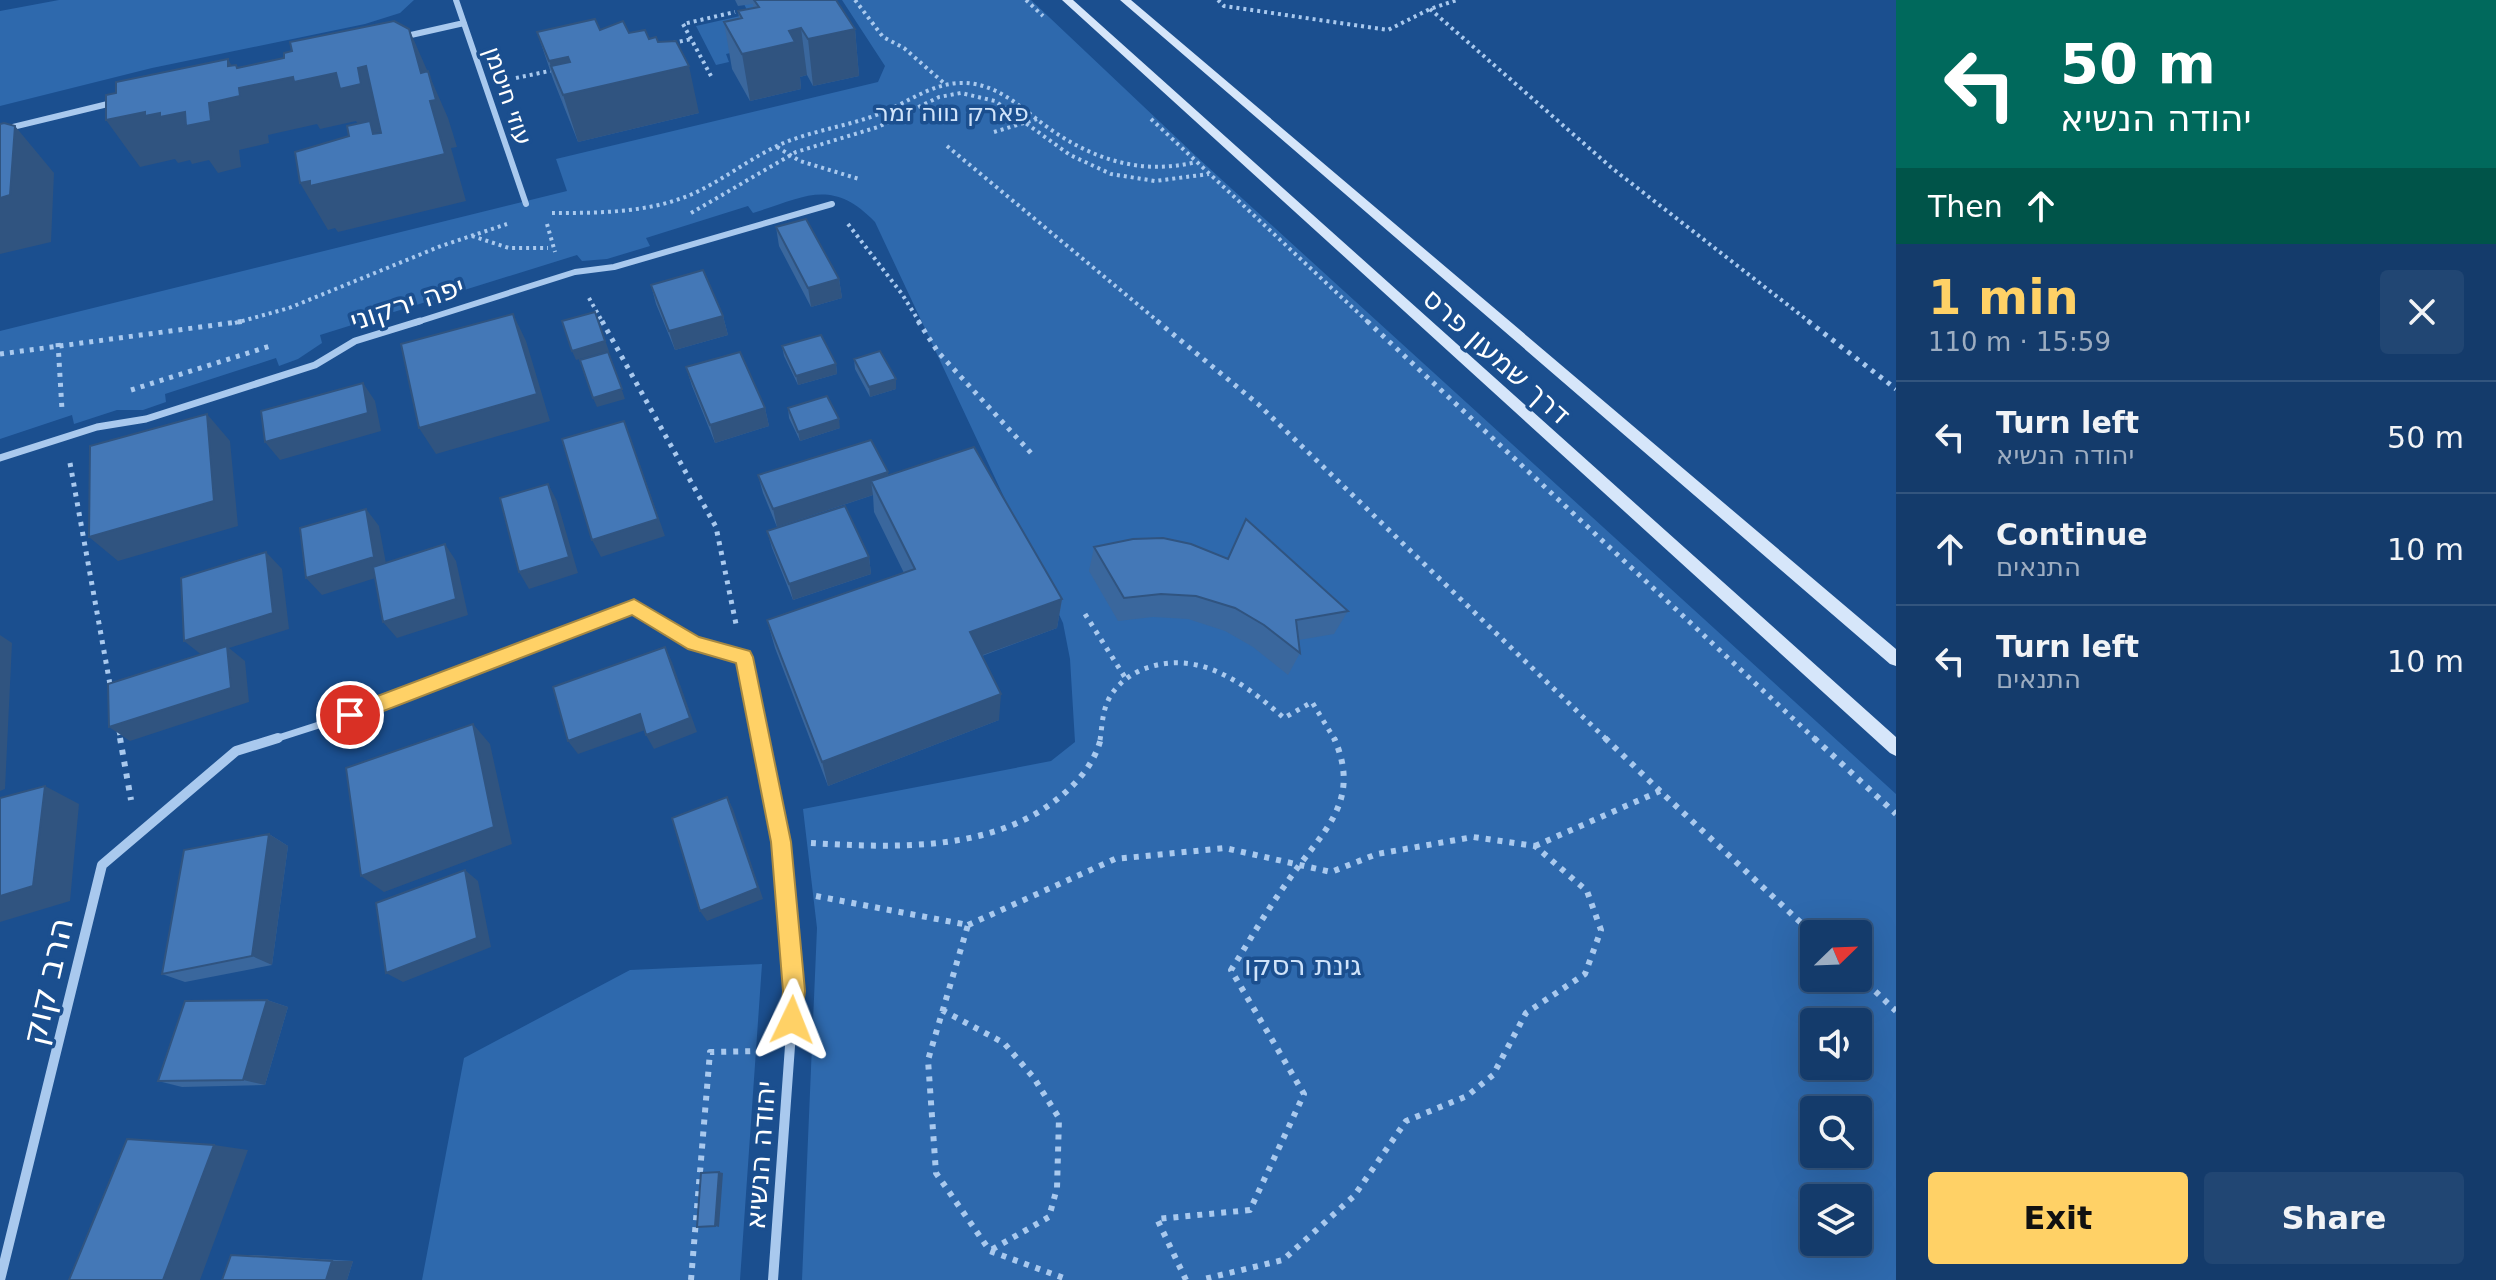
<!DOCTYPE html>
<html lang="en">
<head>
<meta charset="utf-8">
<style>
  body { margin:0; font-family:"DejaVu Sans",Heebo,sans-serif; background:#214673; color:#f1f3f6; height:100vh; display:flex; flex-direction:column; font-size:30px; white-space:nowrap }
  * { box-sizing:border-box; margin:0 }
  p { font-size:26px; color:#9dadc1 }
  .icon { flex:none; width:44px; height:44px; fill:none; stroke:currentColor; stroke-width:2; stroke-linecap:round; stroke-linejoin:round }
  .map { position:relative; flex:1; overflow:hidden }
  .side { display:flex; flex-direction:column; background:#143b6b; width:600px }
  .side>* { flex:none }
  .guide { background:#00695c; color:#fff; overflow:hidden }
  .needle { width:52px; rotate:67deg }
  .controls { position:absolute; left:1800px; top:920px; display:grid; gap:16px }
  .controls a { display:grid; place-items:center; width:72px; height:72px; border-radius:8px; background:#143b6b; box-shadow:0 8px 32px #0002,0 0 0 2px #33557e; font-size:40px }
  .pin { position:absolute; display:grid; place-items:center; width:68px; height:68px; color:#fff; margin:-34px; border:4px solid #fff; border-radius:50%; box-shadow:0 2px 8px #0007 }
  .me { position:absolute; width:88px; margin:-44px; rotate:2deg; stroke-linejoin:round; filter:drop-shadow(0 0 6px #0008) }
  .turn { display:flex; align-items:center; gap:28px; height:168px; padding:0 32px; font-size:36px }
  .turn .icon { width:104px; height:104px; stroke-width:2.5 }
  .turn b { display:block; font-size:56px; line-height:68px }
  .then { display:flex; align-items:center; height:76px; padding:0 32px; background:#0003; gap:16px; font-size:30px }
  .round { display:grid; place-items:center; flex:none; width:84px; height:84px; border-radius:8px; background:#214673 }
  .head { display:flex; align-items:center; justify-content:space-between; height:136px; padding:0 32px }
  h1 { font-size:48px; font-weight:600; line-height:60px; color:#ffd166 }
  .action { display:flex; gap:16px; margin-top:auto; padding:16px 32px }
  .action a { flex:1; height:92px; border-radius:8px; background:#ffd166; color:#111; font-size:32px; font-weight:600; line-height:92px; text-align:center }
  .action a+a { background:#214673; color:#f1f3f6 }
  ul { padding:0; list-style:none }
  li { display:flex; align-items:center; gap:24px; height:112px; padding:0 32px; border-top:2px solid #33557e }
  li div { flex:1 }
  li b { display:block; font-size:30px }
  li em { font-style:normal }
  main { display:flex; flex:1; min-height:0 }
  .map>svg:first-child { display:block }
  .green { fill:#2e69ad; fill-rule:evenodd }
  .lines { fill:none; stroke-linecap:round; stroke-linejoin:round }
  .path-far2 { stroke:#a9c9ee; stroke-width:4; stroke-dasharray:3 4; stroke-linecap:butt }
  .path-far1 { stroke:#a9c9ee; stroke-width:5; stroke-dasharray:4 6; stroke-linecap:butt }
  .path { stroke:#a9c9ee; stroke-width:6; stroke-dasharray:5 7; stroke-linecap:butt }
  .street-far2 { stroke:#a9c9ee; stroke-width:6 }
  .street-far1 { stroke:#a9c9ee; stroke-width:7 }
  .street { stroke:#a9c9ee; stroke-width:10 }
  .secondary { fill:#d6e6fa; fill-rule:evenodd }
  .wall { fill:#3a679d }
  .shaded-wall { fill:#305480 }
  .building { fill:#4478b7; stroke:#305480; stroke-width:2 }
  .route { fill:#ffd166; stroke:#a68842; stroke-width:2 }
  .labels { text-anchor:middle; stroke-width:7; stroke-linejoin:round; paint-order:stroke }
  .far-street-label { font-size:24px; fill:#fff; stroke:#1b4f8f }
  .far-park-label { font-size:24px; fill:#cfe3fa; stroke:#1b4f8f }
  .street-label { font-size:28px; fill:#fff; stroke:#1b4f8f }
  .park-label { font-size:28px; fill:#cfe3fa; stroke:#1b4f8f }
  .near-street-label { font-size:34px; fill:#fff; stroke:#1b4f8f }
</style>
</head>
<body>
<main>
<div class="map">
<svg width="1896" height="1280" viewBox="0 0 1896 1280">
  <rect width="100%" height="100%" fill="#1b4f8f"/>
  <!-- green -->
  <path class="green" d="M59 0H414L400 13 365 24 152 68 0 106V11Z
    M842 0H1031L1198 158 1896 794V1280H802L817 928 803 809 1051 761 1075 742 1070 659 1063 623 875 222C832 177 804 197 753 213L748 206 646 238 650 246 607 259 582 261 577 255 320 335 322 343 298 359 279 366 276 358 165 394 166 402 143 410H117L74 424 72 415 0 439V331L567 191 556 159 878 82 885 66ZM1814 934H1858V978H1814ZM1814 1022H1858V1066H1814ZM1814 1110H1858V1154H1814ZM1814 1198H1858V1242H1814Z
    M755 2 757 5 739 51 726 54 729 62 716 65 696 26 749 14 744 4Z
    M762 964 740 1280H422L464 1058 630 970Z"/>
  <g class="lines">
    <!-- path-far2 -->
    <path class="path-far2" d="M855 0 883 37 904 48 945 84
      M1026 0 1043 16
      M1218 0 1224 6 1388 30 1430 9 1457 0
      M1430 9 1613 169 1811 323
      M673 43 691 39
      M711 76 683 24 735 12
      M516 78 554 70
      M1151 119 1369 323
      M994 132 1037 119
      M947 146 1160 323
      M777 147 800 161 859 179
      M552 213C598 213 647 213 690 195 723 181 752 156 786 142 816 130 848 126 879 114 905 104 929 85 958 83 993 81 1017 104 1043 124 1089 158 1139 176 1196 162
      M691 213 796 152 878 127 939 97 961 93 995 101 1070 155 1111 174 1155 181 1209 174
      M547 224 555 252
      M848 224 902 294 920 323
      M472 236 509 248H548
      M589 298 603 323
      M235 323 289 308 441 246 507 224"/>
    <!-- path-far1 -->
    <path class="path-far1" d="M602 321 716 527 737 629
      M918 321 938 352 1031 453
      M1157 321 1258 404 1607 740
      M1367 321 1816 740
      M1808 321 1896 389
      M58 343 62 410
      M0 354 245 321
      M131 390 270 346
      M70 463 111 690
      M1085 614 1126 679
      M119 731 121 740
      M1100 740C1102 728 1102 715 1107 703 1113 688 1126 677 1141 670 1197 647 1244 683 1284 718L1312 702 1335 740"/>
    <!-- path -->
    <path class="path" d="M120 738 131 800
      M1605 738 1660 791
      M1814 738 1896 814
      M811 843C897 848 1001 853 1069 789 1084 775 1096 758 1101 738
      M1535 846 1660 791 1814 935
      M816 896 968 925 928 1060 936 1173 990 1251 1069 1280
      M968 925 1115 859 1225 848 1331 872 1377 854 1473 837 1535 846 1587 891 1601 930 1585 974 1526 1013 1493 1075 1467 1096 1406 1121 1354 1196 1283 1260 1200 1280
      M1858 975 1896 1011
      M942 1010 1004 1043 1034 1078 1059 1118 1057 1188 1049 1217 991 1250
      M691 1280 710 1052 760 1051
      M1186 1280 1157 1219 1250 1210 1304 1094 1231 970C1250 940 1267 910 1288 881 1321 832 1363 803 1334 738"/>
    <!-- street-far2 -->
    <path class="street-far2" d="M456 0 526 204
      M402 37 464 23
      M0 130 116 102
      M414 323 575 272 614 267 832 204"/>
    <!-- street-far1 -->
    <path class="street-far1" d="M0 458 97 427 146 419 315 365 355 341 420 321
      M272 740 350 715 634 607 694 644 744 657 761 740"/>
    <!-- street -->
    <path class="street" d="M760 738 781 842 794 991 773 1280
      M0 1280 102 865 236 751 278 738"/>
    <!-- secondary -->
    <path class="secondary" d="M1062 0H1073L1896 737V756L1890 753Z
      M1120 0H1131L1896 649V666L1890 664Z"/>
  </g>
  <!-- wall -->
  <path class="wall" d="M735 0H836L855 29 859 76 813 86 807 75 800 77 801 89 750 101 732 69 724 22 739 18 738 11 753 8V4L738 6Z
    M600 30 629 33 649 39 699 113 578 142 553 79 537 32Z
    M776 227 839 279 842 298 811 307 779 246Z
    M651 285 723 316 728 335 675 350 656 304Z
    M782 346 836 364 837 374 798 385 784 356Z
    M854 359 896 379V389L870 397 855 369Z
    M686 367 765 408 769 426 715 443 692 386Z
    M788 408 840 428 800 441 789 418Z
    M758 475H888L1062 599 1057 628 982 656 999 720 828 786 775 648 767 620 904 573 874 512 873 495 777 527 763 493Z
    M767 531 869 557 871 574 793 600 772 548Z
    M1094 547 1348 611 1334 634 1299 640 1300 653 1288 675 1253 647 1225 631 1188 619 1153 617 1118 621 1089 571Z
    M269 834 288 846 272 965 185 982 162 974Z
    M267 1000 288 1007 265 1085 182 1087 158 1081Z
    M231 1255H255L353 1261 347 1280H222Z"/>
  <!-- shaded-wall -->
  <path class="shaded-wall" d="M801 28 807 75 800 77 801 89 750 101 742 54 789 31Z
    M409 29 448 118 457 147 451 148 466 201 338 232 335 228 328 230 300 183 364 136 356 121 320 129 317 124 268 135 269 143 239 150 241 167 218 173 209 160 192 164 190 160 178 163 175 159 140 167 106 120 145 112 209 103 228 66V59L244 87 236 65 249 86 293 77 366 66 385 131 376 133 393 167 421 73Z
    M855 29 859 76 813 86 808 39Z
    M568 57 689 66 699 113 578 142 563 95 551 66 565 108 549 61Z
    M15 126 54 173 51 242 0 254V198Z
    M839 279 842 298 811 307 808 288Z
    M513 314 526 341 550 421 436 454 419 428Z
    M723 316 728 335 675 350 669 331Z
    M598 321 609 351 576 360 572 351Z
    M612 361 625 399 597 407 593 398Z
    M836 364 837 374 798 385 796 376Z
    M896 379V389L870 397 869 387Z
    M363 383 375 401 381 431 280 460 265 442Z
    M765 408 769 426 715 443 710 425Z
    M207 414 230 441 238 526 118 561 89 537Z
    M839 419 840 428 800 441 798 432Z
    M631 439 665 536 601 557 592 540Z
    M888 472 889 490 871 481 873 495 777 527 773 509Z
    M548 484 557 501 578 573 529 589 519 572Z
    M366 509 379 526 388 574 322 595 306 578Z
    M445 544 456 561 468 615 397 638 383 622Z
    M266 552 282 569 289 629 229 648 245 661 249 702 130 741 109 727 203 656 184 641Z
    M869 557 871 574 793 600 789 584Z
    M1062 599 1057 628 969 660 970 632Z
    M0 635 12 643 5 789 0 791Z
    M665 647 672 662 697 732 654 749 646 735Z
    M1001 694 999 720 828 786 822 762Z
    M640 714 648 729 578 754 568 741Z
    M473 724 490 744 512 844 384 892 361 876Z
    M45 786 79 804 70 901 0 922V896Z
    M727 797 733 809 763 899 707 921 700 911Z
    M269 834 288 846 272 965 252 956Z
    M465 870 478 881 491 947 403 982 386 973Z
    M267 1000 288 1007 265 1085 243 1080Z
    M214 1145 248 1150 200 1280H163Z
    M719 1172 723 1173 719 1227 715 1226Z
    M332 1261H353L347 1280H326Z"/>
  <!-- building -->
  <path class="building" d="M754 0H836L855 29 808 39 801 28 789 31 795 42 742 54 724 22 742 18 738 11 759 7Z
    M595 19 600 30 623 21 629 33 645 30 649 39 656 37 658 42 676 41 689 66 563 95 551 66 570 62 568 57 549 61 537 32Z
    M394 21 409 29 421 73 428 71 436 100 430 101 445 154 310 186V181L300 183 295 152 349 136 347 126 370 121 373 134 381 133 366 66 358 68 361 84 340 89 336 73 294 82 293 77 239 88 240 96 209 103 211 121 186 126 185 112 160 117V113L145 116V112L106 120V95L116 93V82L228 59V66L236 65 237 68 284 58V53L292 51 290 42Z
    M4 123 15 126 10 195 0 198V124Z
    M806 219 839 279 808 288 776 227Z
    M703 270 723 316 669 331 651 285Z
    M595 312 605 341 572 351 562 321Z
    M513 314 537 394 419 428 401 344Z
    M821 335 836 364 796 376 782 346Z
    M880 351 896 379 869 387 854 359Z
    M608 352 622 389 593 398 580 360Z
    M740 352 765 408 710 425 686 367Z
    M363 383 368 413 265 442 261 411Z
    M827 396 839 419 798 432 788 408Z
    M207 414 214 501 89 537 90 446Z
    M624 421 658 519 592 540 562 439Z
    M871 440 888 472 773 509 758 475Z
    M974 447 1062 599 970 632 1001 694 822 762 767 620 915 569 871 481Z
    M548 484 569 557 519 572 500 498Z
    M845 506 869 557 789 584 767 531Z
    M366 509 374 557 306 578 300 528Z
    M1246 519 1348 611 1296 620 1300 653 1264 625 1235 608 1196 596 1161 594 1124 598 1094 547 1133 539 1163 538 1191 544 1228 559Z
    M445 544 456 599 383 622 373 567Z
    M266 552 273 613 184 641 181 578Z
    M227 646 231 688 109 727 108 684Z
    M665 647 690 718 646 735 640 714 568 741 553 687Z
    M473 724 494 827 361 876 346 768Z
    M45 786 33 886 0 896V798Z
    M727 797 758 888 700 911 672 818Z
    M269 834 252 956 162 974 184 850Z
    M465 870 477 938 386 973 376 903Z
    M267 1000 243 1080 158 1081 185 1001Z
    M127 1139 214 1145 163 1280H69Z
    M719 1172 715 1226 697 1227 701 1173Z
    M231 1255 332 1261 326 1280H222Z"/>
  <!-- route -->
  <path class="route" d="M634 599 699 637 750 651 753 657 791 842 805 991 800 1028 792 1032 784 1028 781 1020 783 991 771 842 736 663 688 649 632 615 350 724 343 721 340 715 343 709Z"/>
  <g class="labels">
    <!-- far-street labels -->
    <g class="far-street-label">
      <text transform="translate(508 96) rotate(71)" y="8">עוזי חיטמן</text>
    </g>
    <!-- far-park labels -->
    <g class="far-park-label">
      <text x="952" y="121">פארק נווה זמר</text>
    </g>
    <!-- street labels -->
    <g class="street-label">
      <text transform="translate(407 303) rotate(-18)" y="10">יפה ירקוני</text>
      <text transform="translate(1497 356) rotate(42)" y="10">דרך שמעון פרס</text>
      <text transform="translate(760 1155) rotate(-86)" y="10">יהודה הנשיא</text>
    </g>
    <!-- park labels -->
    <g class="park-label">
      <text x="1303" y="975">גינת רסקו</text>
    </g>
    <!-- near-street labels -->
    <g class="near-street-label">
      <text transform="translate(47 981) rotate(-77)" y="12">הרב קוק</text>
    </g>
  </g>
</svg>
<div class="controls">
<a><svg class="needle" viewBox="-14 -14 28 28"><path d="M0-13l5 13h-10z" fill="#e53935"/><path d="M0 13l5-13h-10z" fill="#9dadc1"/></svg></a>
<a><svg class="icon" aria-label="sound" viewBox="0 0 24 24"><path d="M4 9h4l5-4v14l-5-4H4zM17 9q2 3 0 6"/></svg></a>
<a><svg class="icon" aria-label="search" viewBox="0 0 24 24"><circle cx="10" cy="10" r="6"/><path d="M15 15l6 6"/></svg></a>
<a><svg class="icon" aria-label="layers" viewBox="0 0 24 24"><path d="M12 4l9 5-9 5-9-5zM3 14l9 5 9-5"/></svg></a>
</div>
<div class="pin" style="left:350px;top:715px;background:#d93025"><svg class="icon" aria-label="arrive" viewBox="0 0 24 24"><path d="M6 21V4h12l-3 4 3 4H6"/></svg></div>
<svg class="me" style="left:792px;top:1020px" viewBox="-20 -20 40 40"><path d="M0-17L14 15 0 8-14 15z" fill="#ffd166" stroke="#fff" stroke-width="4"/></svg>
</div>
<section class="side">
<div class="guide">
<div class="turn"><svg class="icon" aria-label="left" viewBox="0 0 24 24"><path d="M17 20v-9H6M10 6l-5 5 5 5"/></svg><div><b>50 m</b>יהודה הנשיא</div></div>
<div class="then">Then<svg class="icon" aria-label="ahead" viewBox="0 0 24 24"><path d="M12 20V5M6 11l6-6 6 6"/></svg></div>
</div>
<div class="head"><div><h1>1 min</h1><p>110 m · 15:59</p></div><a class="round"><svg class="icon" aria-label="close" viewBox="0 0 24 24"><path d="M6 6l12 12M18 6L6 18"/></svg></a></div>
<ul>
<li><svg class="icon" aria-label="left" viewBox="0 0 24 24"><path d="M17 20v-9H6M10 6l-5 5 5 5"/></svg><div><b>Turn left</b><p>יהודה הנשיא</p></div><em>50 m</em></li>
<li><svg class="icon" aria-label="ahead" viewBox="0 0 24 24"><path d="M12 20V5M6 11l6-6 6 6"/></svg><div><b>Continue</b><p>התנאים</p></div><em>10 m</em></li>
<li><svg class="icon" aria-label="left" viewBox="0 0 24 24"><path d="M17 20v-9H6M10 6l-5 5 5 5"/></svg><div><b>Turn left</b><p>התנאים</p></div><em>10 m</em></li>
</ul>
<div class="action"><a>Exit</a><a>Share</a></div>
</section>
</main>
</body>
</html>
